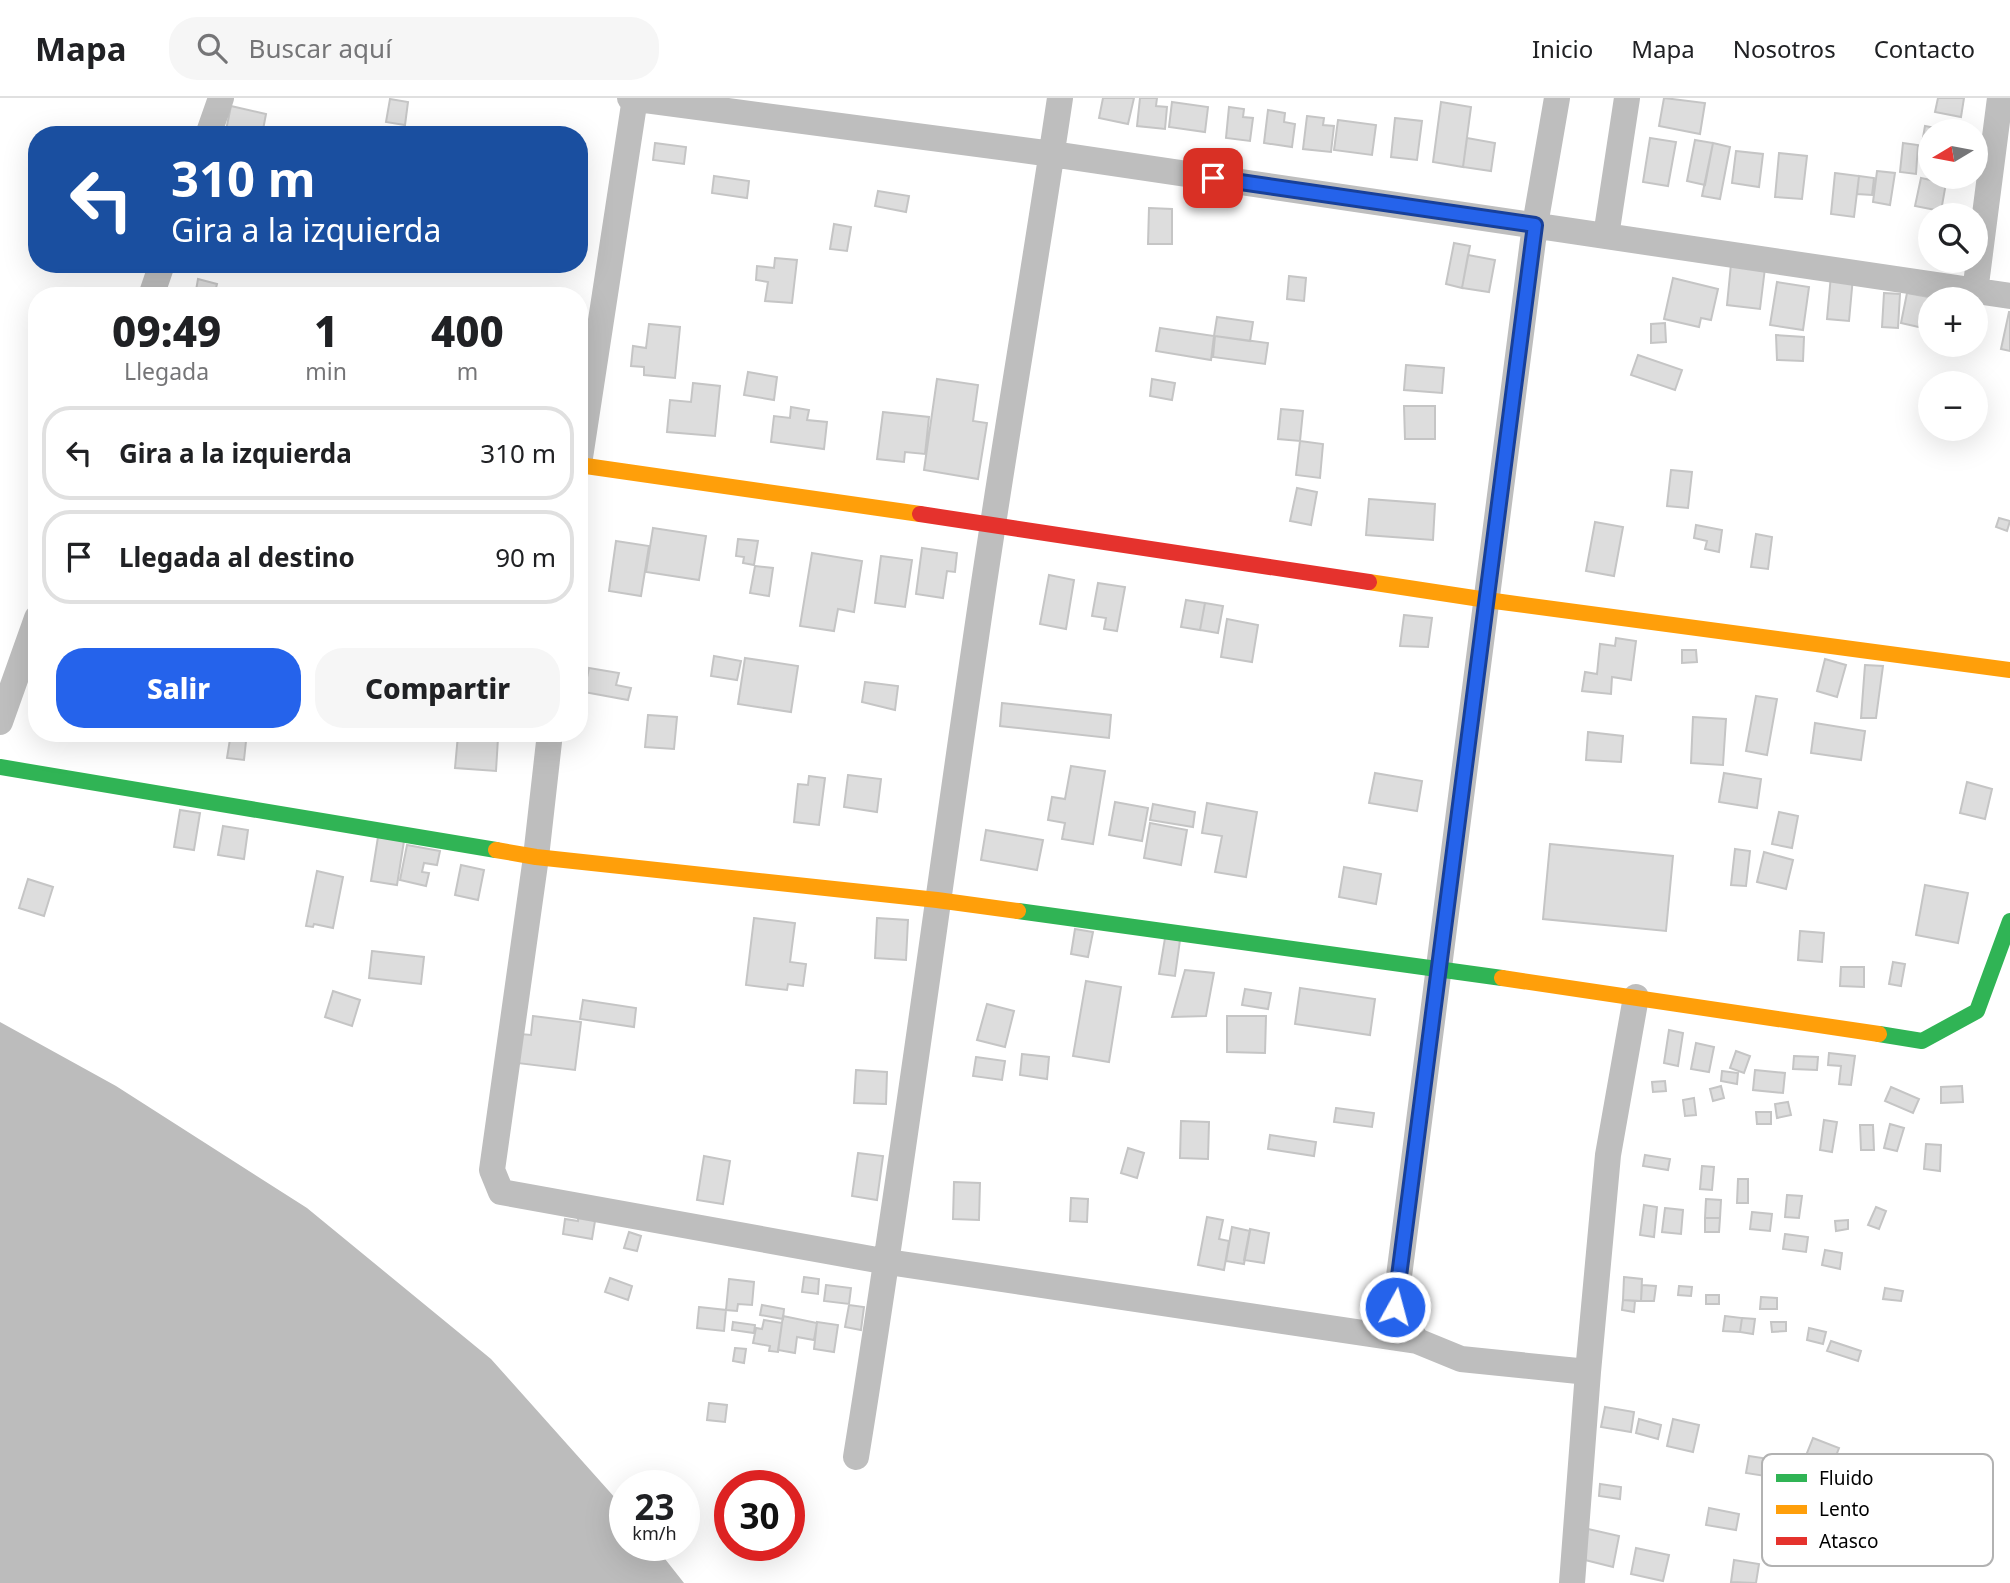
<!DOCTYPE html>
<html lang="es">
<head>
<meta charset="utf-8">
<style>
  body { margin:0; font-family:"Noto Sans",sans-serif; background:#f6f6f6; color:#202124; height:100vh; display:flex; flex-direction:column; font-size:26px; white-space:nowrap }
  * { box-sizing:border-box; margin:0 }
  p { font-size:23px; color:#757577 }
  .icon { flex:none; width:38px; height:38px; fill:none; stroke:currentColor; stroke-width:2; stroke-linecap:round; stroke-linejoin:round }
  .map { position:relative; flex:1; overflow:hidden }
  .drawer { position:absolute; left:28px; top:189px; width:560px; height:455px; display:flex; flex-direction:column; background:#fff; border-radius:28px; box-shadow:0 7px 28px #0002 }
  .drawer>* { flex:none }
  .guide { position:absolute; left:28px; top:28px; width:560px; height:147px; border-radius:28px; box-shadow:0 7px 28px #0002; background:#1a4fa0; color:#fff; overflow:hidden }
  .needle { width:46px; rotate:260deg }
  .tools { position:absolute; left:1918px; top:21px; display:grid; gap:14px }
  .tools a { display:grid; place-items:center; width:70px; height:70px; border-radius:50%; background:#fff; box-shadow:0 7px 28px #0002; font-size:35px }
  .speed { position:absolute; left:609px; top:1372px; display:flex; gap:14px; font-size:35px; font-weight:700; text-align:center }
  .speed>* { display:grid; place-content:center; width:91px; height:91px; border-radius:50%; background:#fff; box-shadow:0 7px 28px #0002; line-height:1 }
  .speed small { font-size:18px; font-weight:400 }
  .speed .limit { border:10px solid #d22; background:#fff; color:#111 }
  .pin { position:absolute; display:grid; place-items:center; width:60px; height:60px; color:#fff; margin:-30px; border-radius:14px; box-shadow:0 4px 10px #0006 }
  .me { position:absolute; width:77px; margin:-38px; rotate:7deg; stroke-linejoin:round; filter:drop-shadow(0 0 5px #0008) }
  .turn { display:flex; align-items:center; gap:24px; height:147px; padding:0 28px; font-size:32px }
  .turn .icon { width:91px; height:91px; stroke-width:2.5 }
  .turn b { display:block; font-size:49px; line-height:60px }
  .eta { display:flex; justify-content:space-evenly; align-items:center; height:119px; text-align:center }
  .eta b { font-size:42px; font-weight:800; line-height:49px }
  .primary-button { display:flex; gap:14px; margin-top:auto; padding:14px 28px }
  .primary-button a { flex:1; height:80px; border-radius:28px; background:#2563eb; color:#fff; font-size:28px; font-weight:800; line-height:80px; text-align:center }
  .primary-button a+a { background:#f6f6f6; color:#202124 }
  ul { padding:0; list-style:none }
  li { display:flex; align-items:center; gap:21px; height:94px; margin:0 14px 10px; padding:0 14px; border:4px solid #e0e0e0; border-radius:28px }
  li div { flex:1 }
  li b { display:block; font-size:26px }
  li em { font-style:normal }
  header { display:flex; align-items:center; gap:42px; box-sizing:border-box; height:98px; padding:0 35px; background:#fff; border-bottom:2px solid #e0e0e0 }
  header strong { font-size:33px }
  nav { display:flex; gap:38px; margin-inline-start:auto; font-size:24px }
  .search { width:490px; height:63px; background:#f6f6f6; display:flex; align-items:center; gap:18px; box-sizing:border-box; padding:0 24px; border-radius:28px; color:#757577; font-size:26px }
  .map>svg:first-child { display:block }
  .water { fill:#bcbcbc }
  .building { fill:#ddd; stroke:#c5c5c5; stroke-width:2 }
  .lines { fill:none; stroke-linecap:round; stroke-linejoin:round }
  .street { stroke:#bebebe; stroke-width:26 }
  .fast { stroke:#30b455; stroke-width:16 }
  .slow { stroke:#ff9f0a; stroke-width:16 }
  .jam { stroke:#e5322d; stroke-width:16 }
  .route-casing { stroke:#184099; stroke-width:18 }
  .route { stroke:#2563eb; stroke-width:12 }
  .key { fill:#fff; stroke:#b2b2b2; stroke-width:2 }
  .key-label { font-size:19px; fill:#000 }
</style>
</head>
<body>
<header>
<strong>Mapa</strong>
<div class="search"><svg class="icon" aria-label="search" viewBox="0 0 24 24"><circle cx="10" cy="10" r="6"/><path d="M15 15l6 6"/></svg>Buscar aquí</div>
<nav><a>Inicio</a><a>Mapa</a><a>Nosotros</a><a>Contacto</a></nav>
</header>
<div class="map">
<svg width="2010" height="1485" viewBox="0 0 2010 1485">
  <rect width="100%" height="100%" fill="#fff"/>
  <!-- water -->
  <path class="water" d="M0 924 116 988 307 1110 491 1261 625 1411V1447H654L684 1485H0Z"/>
  <!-- building -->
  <path class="building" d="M1103 0H1134L1128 26 1099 20Z
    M1140 0H1157L1156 8 1167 9 1165 31 1137 28Z
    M1664 0 1705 5 1700 36 1659 28Z
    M1938 0H1964L1961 19 1935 14Z
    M390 1 408 4 405 27 386 24Z
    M1172 4 1208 9 1205 34 1169 29Z
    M1441 4 1471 9 1463 69 1433 64Z
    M231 8 266 16 262 37H225Z
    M1229 9 1244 11 1243 19 1253 20 1250 43 1226 40Z
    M1268 12 1285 15 1284 24 1295 26 1292 49 1264 45Z
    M1307 18 1324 20 1323 27 1334 28 1331 54 1303 51Z
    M1395 20 1422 23 1417 62 1391 59Z
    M1338 22 1376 27 1372 57 1334 52Z
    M1925 28 1951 33H1930V53L1921 51Z
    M1976 38 1984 40 1979 63 1976 62Z
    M1467 40 1495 45 1491 73 1463 69Z
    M1650 40 1676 44 1668 88 1643 84Z
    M1695 42 1713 45 1705 87 1687 83Z
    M655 45 686 49 684 66 653 62Z
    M1713 45 1730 49 1720 101 1702 98Z
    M1903 45 1918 47 1916 76 1900 74Z
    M1736 53 1763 56 1759 89 1732 85Z
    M1779 55 1807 58 1802 101 1775 99Z
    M1877 73 1895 75 1890 107 1873 104Z
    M1835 75 1859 78 1854 119 1831 116Z
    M714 78 749 83 747 100 712 95Z
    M1859 78 1874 80 1872 97 1857 96Z
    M1921 80 1946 85 1941 113 1915 108Z
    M878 93 909 98 906 114 875 108Z
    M1149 110 1172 111V146H1148Z
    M834 126 851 129 847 153 830 151Z
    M1454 145 1470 148 1462 190 1446 186Z
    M1468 157 1495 162 1489 194 1462 190Z
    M775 160 797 162 792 205 765 203 768 184 756 182 757 168 774 170Z
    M531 166H559L558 172Z
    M1731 166 1765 170 1760 211 1727 207Z
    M1831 177 1853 179 1849 223 1827 221Z
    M1289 178 1306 180 1304 203 1287 201Z
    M1673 180 1718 191 1711 222 1701 220 1699 229 1664 221Z
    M198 181 217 186 214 198H195Z
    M1777 184 1809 189 1803 232 1770 227Z
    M1884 195 1900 196 1898 230 1882 229Z
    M1907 195 1939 201H1930V224L1924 223 1923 230 1901 225Z
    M2009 214H2010V253L2001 251Z
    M1217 219 1253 224 1250 243 1214 238Z
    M1665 225 1666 244 1651 245V226Z
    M649 226 680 229 675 280 644 277V269L631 268 633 248 646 250Z
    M1160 230 1214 238 1211 262 1156 253Z
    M1776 237 1804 239 1803 263 1777 262Z
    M1215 238 1268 245 1265 266 1213 259Z
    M1638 257 1682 272 1675 292 1631 277Z
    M1406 267 1444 270 1442 295 1404 292Z
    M748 274 777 279 774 302 744 297Z
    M937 281 978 287 973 323 987 325 978 381 924 372Z
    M1152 281 1175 285 1172 302 1150 298Z
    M693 285 720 288 715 338 667 334 670 302 691 304Z
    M1404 308H1435V341H1405Z
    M791 309 809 312 807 322 827 324 824 351 771 344 774 318 790 320Z
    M1281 311 1303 313 1300 343 1278 341Z
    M883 314 929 319 925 356 905 354 904 364 877 361Z
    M1300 343 1323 346 1320 380 1296 377Z
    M1671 372 1692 374 1688 410 1667 408Z
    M1297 390 1317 394 1311 427 1290 423Z
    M1369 401 1435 406 1433 442 1366 437Z
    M1999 420 2010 423 2007 433 1996 429Z
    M1595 424 1623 429 1614 478 1586 473Z
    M1696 427 1722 432 1719 454 1705 451 1707 443 1694 440Z
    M653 430 706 438 699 482 646 474Z
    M1756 436 1772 439 1768 471 1751 469Z
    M738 441 758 443 754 467 743 465 744 459 736 458Z
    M616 443 649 448 641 498 609 493Z
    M922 450 957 455 955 474 947 473 943 500 916 496Z
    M812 455 862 463 854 514 838 511 834 533 800 528Z
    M881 458 912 462 905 509 875 505Z
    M755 468 773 470 769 498 750 495Z
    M1049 477 1074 482 1066 531 1040 526Z
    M1098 485 1125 489 1117 533 1104 531 1106 520 1092 518Z
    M1186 502 1205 505 1200 532 1181 529Z
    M1205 505 1223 508 1218 535 1200 532Z
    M1404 517 1432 520 1428 549 1400 548Z
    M1227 521 1258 527 1252 564 1221 559Z
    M1616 540 1636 543 1631 582 1612 579 1611 596 1582 593 1585 574 1597 576 1600 546 1615 548Z
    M1682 552H1696L1697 564 1682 565Z
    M714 558 741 563 737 582 711 578Z
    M745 560 798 568 791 614 738 606Z
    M1825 561 1846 567 1837 599 1817 593Z
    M1865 567 1883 568 1876 620H1861Z
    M589 570 619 575 616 587 631 590 628 602 584 594Z
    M865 584 898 588 895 612 862 604Z
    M1756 598 1777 601 1767 657 1746 653Z
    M1002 605 1111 617 1109 640 1000 628Z
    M648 617 677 619 674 651 645 649Z
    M1693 619 1726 621 1723 667 1691 665Z
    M1815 625 1865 633 1861 662 1811 655Z
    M1588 634 1623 638 1621 664 1586 662Z
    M458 637 498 640 496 673 455 670Z
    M230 641 246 643 244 662 227 660Z
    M1071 668 1105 673 1093 746 1062 741 1065 725 1048 722 1052 699 1065 701Z
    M1375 675 1422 683 1417 713 1369 705Z
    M1724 675 1761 681 1757 710 1719 704Z
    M848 677 881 681 877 714 844 709Z
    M809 678 825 680 819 727 794 724 798 686 808 687Z
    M1967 684 1992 691 1985 721 1960 715Z
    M1115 704 1148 710 1142 743 1109 737Z
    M1207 705 1257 714 1246 779 1215 774 1222 738 1202 735Z
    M1153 706 1195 714 1193 729 1150 722Z
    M180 712 200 715 194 752 174 749Z
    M1779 714 1798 718 1792 750 1772 746Z
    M1150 725 1187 732 1181 767 1144 760Z
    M223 728 248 732 244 761 218 757Z
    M986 732 1043 742 1037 772 981 762Z
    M378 739 404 743 397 787 371 783Z
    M1550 746 1673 758 1666 833 1543 821Z
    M407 747 440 753 437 767 424 765 422 774 429 775 426 788 400 782Z
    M1735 751 1750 753 1746 788 1731 787Z
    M1764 754 1793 762 1786 791 1757 784Z
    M461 767 484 772 478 802 455 797Z
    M1344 769 1381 776 1376 806 1339 799Z
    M317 773 343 779 333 830 314 826 313 829 306 828Z
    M28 781 53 789 44 818 19 810Z
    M1925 787 1968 795 1958 845 1916 837Z
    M754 820 795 825 790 864 806 866 803 888 788 886 787 892 746 887Z
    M877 820 908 822 906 862 875 860Z
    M1075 831 1093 834 1088 859 1071 856Z
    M1800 833 1824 835 1822 864 1798 862Z
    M1165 840 1180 842 1175 878 1159 876Z
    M372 853 424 859 421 886 369 880Z
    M1893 864 1905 866 1901 888 1889 886Z
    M1841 869H1864V889L1840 888Z
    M1185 872 1214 875 1206 918 1172 919Z
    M1086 883 1121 889 1109 964 1073 958Z
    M1300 890 1375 901 1370 937 1295 926Z
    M1245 891 1271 895 1268 911 1242 907Z
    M333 893 360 902 352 928 325 919Z
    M583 902 636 910 634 929 580 921Z
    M987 906 1014 913 1005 949 977 942Z
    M533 918 581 924 575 972 517 965 521 936 531 937Z
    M1227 918H1266L1265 955 1227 954Z
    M1669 932 1683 935 1678 968 1664 965Z
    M1696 945 1714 949 1709 974 1691 971Z
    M1736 953 1750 958 1744 975 1730 970Z
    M1829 955 1855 958 1851 987 1839 986 1841 968 1828 967Z
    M1022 956 1049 959 1047 981 1020 977Z
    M1794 958 1818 959 1817 972 1793 971Z
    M976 959 1005 963 1002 982 973 978Z
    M856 972 887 974 886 1006 854 1005Z
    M1755 972 1785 975 1783 995 1753 992Z
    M1722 973 1738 975 1737 986 1721 983Z
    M1665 983 1666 993 1653 994 1652 984Z
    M1721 988 1724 1000 1713 1003 1710 991Z
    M1962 988 1963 1004 1941 1005V989Z
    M1891 989 1919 1001 1913 1015 1885 1003Z
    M1694 1000 1696 1017 1685 1018 1683 1002Z
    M1788 1004 1791 1017 1777 1020 1775 1006Z
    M1336 1010 1374 1015 1372 1029 1334 1024Z
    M1756 1014H1771V1026H1757Z
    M1824 1022 1837 1024 1832 1054 1820 1052Z
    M1181 1023 1209 1024 1208 1061 1180 1060Z
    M1890 1026 1904 1030 1897 1053 1884 1050Z
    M1860 1027H1873L1874 1052H1861Z
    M1270 1037 1316 1044 1314 1058 1268 1051Z
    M1926 1046 1941 1047 1940 1073 1924 1071Z
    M1128 1050 1144 1055 1137 1080 1121 1075Z
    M858 1055 883 1058 877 1102 852 1098Z
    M1645 1057 1670 1061 1668 1072 1643 1068Z
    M704 1058 730 1063 723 1106 697 1102Z
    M1702 1068 1714 1069 1712 1092 1700 1091Z
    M1738 1081H1748V1105H1737Z
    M954 1084 980 1085 979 1122 953 1121Z
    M1787 1097 1802 1098 1799 1120 1785 1119Z
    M1071 1100 1088 1101 1087 1124 1070 1123Z
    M1706 1101 1721 1102 1720 1120H1705Z
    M1644 1107 1657 1109 1654 1139 1640 1137Z
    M1876 1109 1886 1113 1879 1131 1868 1127Z
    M1665 1110 1683 1112 1681 1136 1662 1134Z
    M579 1114 596 1117 592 1141 563 1136 565 1121 578 1123Z
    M1752 1114 1772 1116 1770 1133 1750 1131Z
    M1207 1119 1223 1122 1219 1141 1229 1143 1224 1172 1198 1167Z
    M1705 1120H1720L1719 1134H1705Z
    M1848 1122V1131L1836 1133 1835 1123Z
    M1232 1129 1250 1133 1244 1166 1226 1163Z
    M1250 1131 1269 1135 1264 1165 1244 1162Z
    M629 1134 641 1138 637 1153 624 1150Z
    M1785 1136 1808 1139 1806 1154 1783 1151Z
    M1825 1152 1842 1155 1840 1171 1822 1167Z
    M804 1179 819 1181 818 1196 802 1194Z
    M1624 1179 1642 1181 1641 1203 1623 1202Z
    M610 1180 632 1188 628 1202 605 1194Z
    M729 1181 754 1184 752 1207 738 1206 737 1213 726 1212Z
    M826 1187 851 1190 849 1206 824 1203Z
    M1642 1187 1656 1188 1654 1203H1641Z
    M1679 1188 1692 1189 1691 1198 1678 1197Z
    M1885 1190 1903 1193 1901 1203 1883 1201Z
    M1706 1197H1719V1206H1706Z
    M1761 1199 1777 1200V1211H1760Z
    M1623 1202 1635 1203 1634 1214 1622 1212Z
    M762 1207 784 1211 783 1221 760 1217Z
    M849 1207 864 1209 861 1232 845 1229Z
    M699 1209 726 1212 724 1233 697 1230Z
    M783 1218 817 1225 814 1242 797 1239 795 1255 778 1252Z
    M1725 1218 1742 1220 1740 1234 1723 1233Z
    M1742 1220 1755 1221 1753 1236 1740 1234Z
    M764 1222 782 1225 778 1254 769 1253 770 1248 753 1245 756 1230 762 1231Z
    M733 1224 755 1227 754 1235 732 1232Z
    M817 1224 838 1227 834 1254 814 1251Z
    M1771 1224H1786V1233L1772 1234Z
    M1809 1230 1826 1234 1823 1246 1807 1242Z
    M1831 1243 1861 1253 1858 1263 1827 1253Z
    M735 1250 746 1251 744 1265 733 1263Z
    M709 1305 727 1307 725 1324 707 1322Z
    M1605 1309 1634 1314 1631 1334 1601 1329Z
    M1639 1321 1661 1327 1658 1341 1636 1335Z
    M1673 1321 1699 1327 1693 1354 1667 1348Z
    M1813 1340 1839 1350 1827 1381 1801 1370Z
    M1749 1358 1794 1365 1791 1382 1746 1375Z
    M1600 1386 1621 1389 1620 1401 1599 1398Z
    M1709 1410 1739 1416 1736 1432 1706 1427Z
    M1588 1431 1619 1438 1613 1469 1581 1461Z
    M1636 1450 1669 1457 1663 1483 1631 1476Z
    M1734 1462 1759 1466 1756 1485 1731 1484Z"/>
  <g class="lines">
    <!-- street -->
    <path class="street" d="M630 0 1052 56 2010 198
      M1557 0 1535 127 1395 1209 1417 1243 1461 1261 1588 1274
      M208 37 221 0
      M1606 138 1627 0
      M1975 194 2000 0
      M151 198 162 166
      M579 366 635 0
      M0 624 37 520
      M550 635 536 759 492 1072 501 1094 888 1164 1417 1243
      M856 1359C900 1088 935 817 975 546 1001 364 1033 182 1060 0
      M1572 1485 1588 1274 1608 1057 1636 899"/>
    <!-- fast -->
    <path class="fast" d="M0 669 496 752
      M1018 813 1502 880
      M1879 936 1922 943 1977 913 2010 823"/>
    <!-- slow -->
    <path class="slow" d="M579 367 920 416
      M1369 484 1487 502 2010 572
      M496 752 536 759 937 802 1018 813
      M1502 880 1879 936"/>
    <!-- jam -->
    <path class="jam" d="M920 416 1369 484"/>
  </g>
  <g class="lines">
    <defs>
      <path id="route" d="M1213 80 1535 127 1395 1209"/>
    </defs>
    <!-- route casing -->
    <use href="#route" class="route-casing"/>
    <!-- route -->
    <use href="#route" class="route"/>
  </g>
  <!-- legend -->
  <rect x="1762" y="1356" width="231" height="112" rx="10" class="key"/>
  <rect x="1776" y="1376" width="31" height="8" fill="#30b455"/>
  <rect x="1776" y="1407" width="31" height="9" fill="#ff9f0a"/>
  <rect x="1776" y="1439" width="31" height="8" fill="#e5322d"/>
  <g class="key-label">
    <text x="1819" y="1387">Fluido</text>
    <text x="1819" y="1418">Lento</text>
    <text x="1819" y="1450">Atasco</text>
  </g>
</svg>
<div class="tools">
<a><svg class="needle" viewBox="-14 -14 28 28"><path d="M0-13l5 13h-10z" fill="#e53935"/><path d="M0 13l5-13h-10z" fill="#757577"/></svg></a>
<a><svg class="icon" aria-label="search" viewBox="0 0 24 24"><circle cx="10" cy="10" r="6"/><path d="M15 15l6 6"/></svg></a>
<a>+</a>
<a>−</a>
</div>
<div class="speed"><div>23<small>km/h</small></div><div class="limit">30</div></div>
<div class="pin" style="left:1213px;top:80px;background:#d93025"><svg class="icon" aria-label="arrive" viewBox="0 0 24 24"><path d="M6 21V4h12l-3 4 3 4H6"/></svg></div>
<svg class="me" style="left:1395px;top:1209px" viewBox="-20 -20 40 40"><circle r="17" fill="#2563eb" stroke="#fff" stroke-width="3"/><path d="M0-11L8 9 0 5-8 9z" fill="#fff"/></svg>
<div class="guide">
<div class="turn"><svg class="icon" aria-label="left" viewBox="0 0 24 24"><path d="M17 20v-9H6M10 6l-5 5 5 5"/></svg><div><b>310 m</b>Gira a la izquierda</div></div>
</div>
<section class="drawer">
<div class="eta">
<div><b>09:49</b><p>Llegada</p></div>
<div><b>1</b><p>min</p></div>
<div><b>400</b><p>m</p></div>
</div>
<ul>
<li><svg class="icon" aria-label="left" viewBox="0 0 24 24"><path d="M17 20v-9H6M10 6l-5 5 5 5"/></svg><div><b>Gira a la izquierda</b></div><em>310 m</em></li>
<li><svg class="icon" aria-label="arrive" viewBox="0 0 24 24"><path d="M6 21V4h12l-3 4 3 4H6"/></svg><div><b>Llegada al destino</b></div><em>90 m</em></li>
</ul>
<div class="primary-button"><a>Salir</a><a>Compartir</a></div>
</section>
</div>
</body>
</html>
